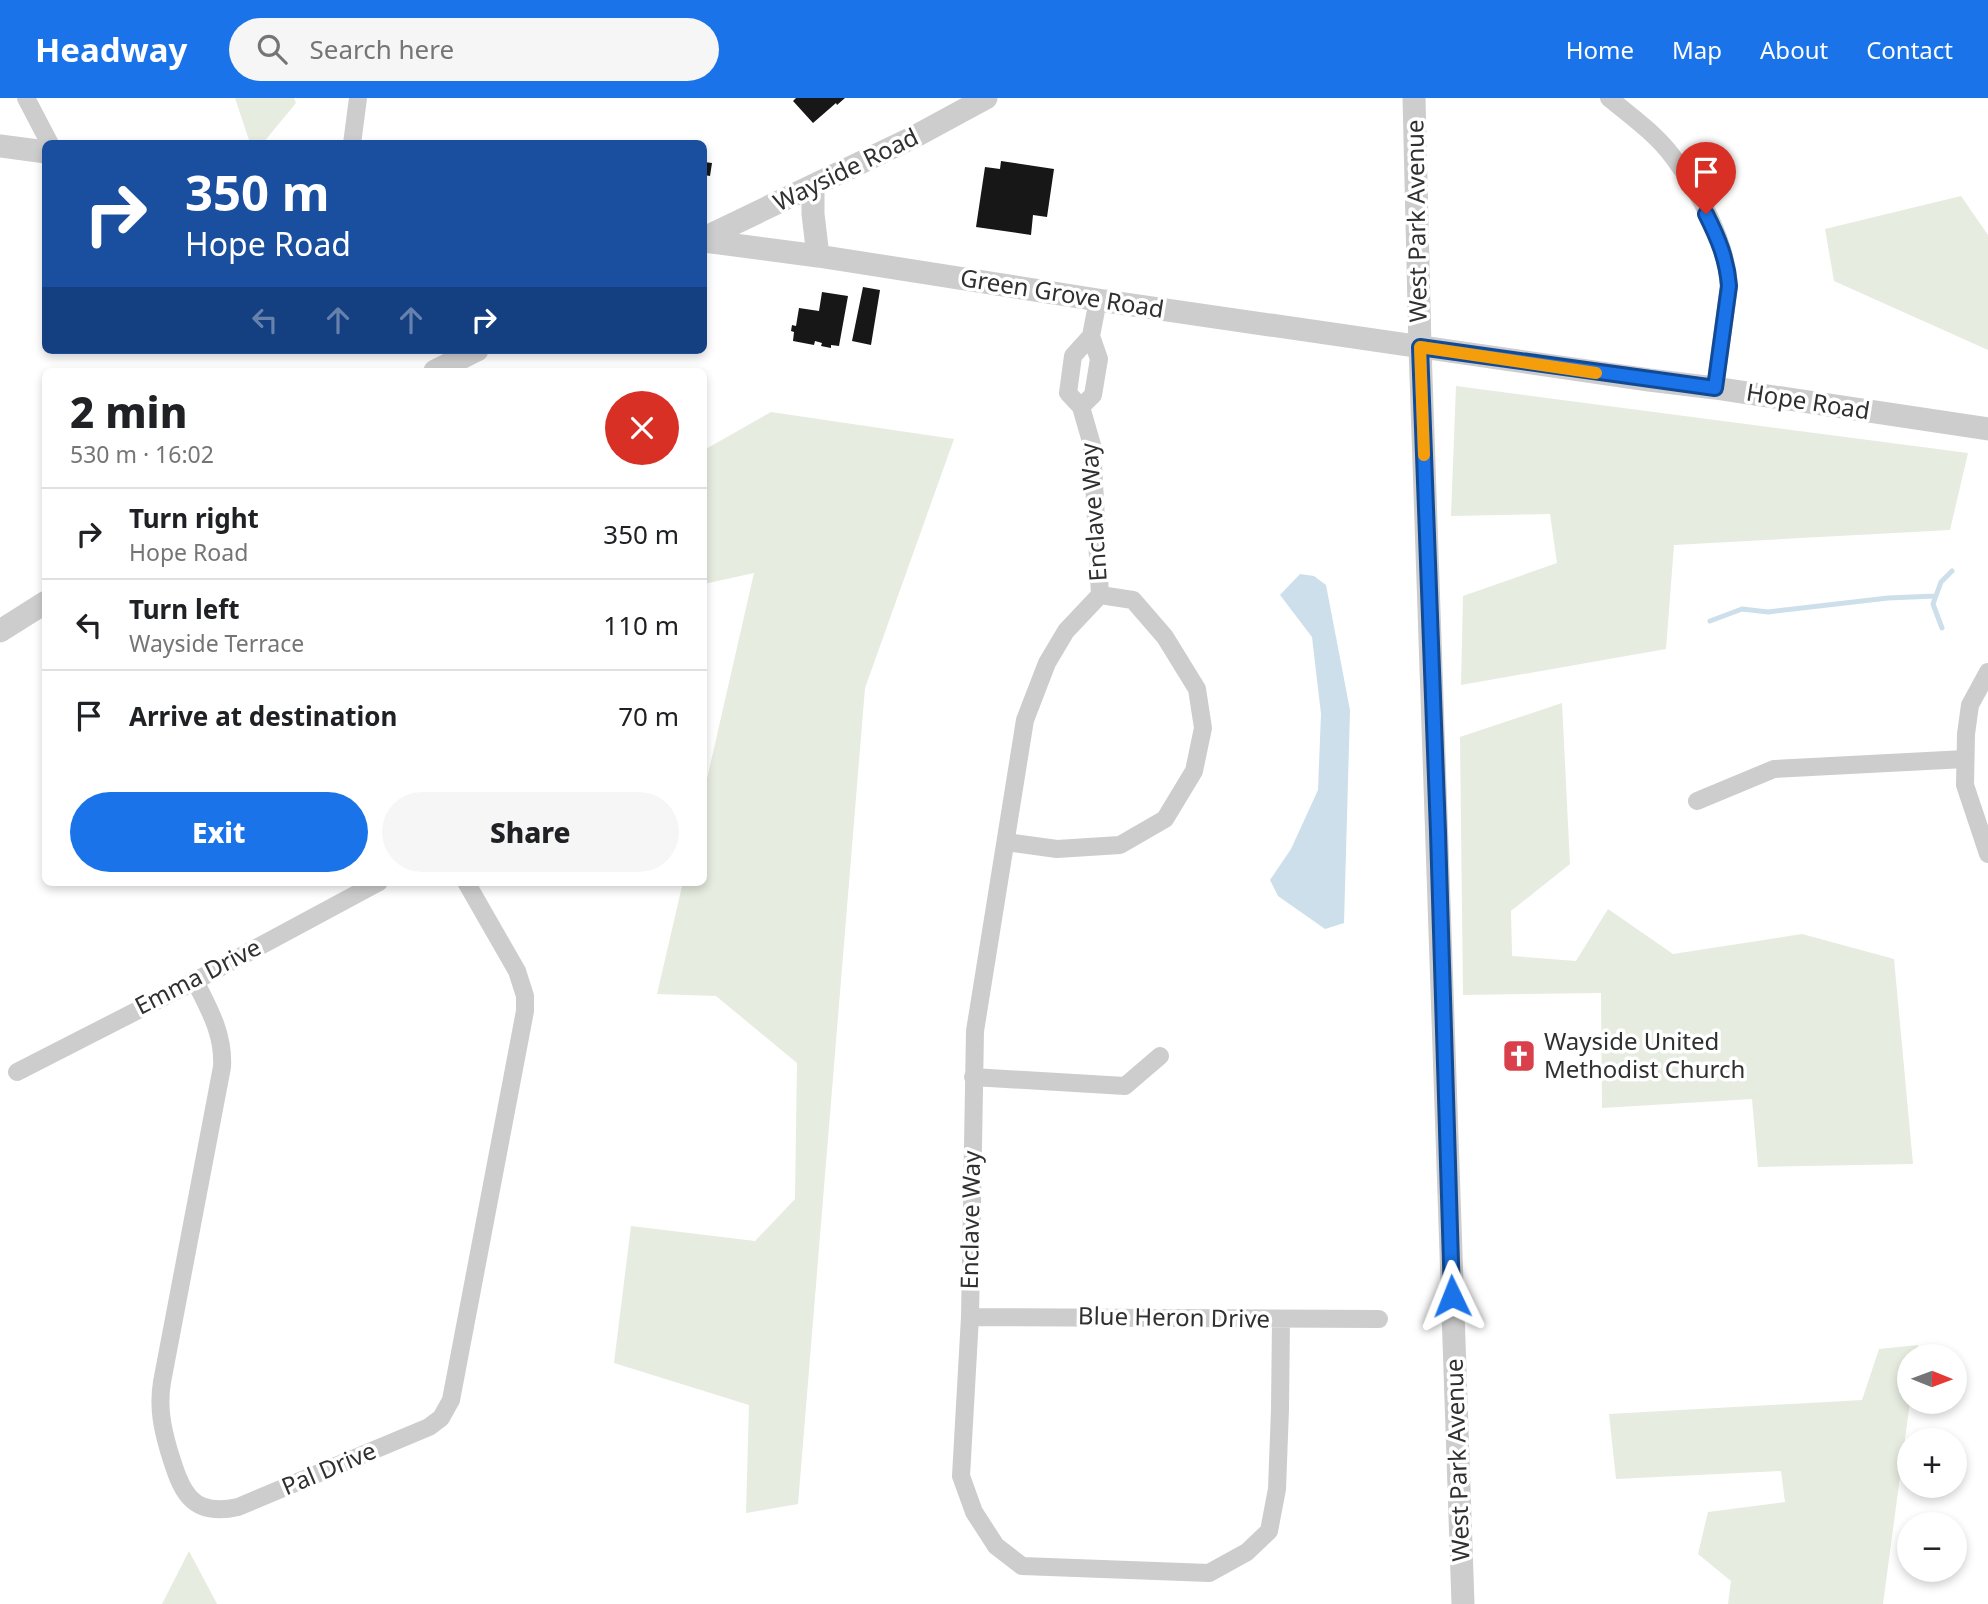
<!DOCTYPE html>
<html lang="en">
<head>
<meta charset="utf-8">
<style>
  body { margin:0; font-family:"Noto Sans",sans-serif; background:#f6f6f6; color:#202124; height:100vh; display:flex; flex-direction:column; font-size:26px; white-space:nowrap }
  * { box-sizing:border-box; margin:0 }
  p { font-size:23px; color:#757577 }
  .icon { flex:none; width:38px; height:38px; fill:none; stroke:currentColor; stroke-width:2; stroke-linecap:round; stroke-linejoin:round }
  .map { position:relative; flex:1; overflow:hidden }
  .details { position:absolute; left:42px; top:270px; width:665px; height:518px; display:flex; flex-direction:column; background:#fff; border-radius:10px; box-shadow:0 4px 10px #0003 }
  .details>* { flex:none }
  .banner { position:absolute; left:42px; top:42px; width:665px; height:214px; border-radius:10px; box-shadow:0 4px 10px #0003; background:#1a4fa0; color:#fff; overflow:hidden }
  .needle { width:46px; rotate:91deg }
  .buttons { position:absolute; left:1897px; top:1246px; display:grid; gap:14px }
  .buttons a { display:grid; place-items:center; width:70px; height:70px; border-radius:50%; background:#fff; box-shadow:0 4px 10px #0003; font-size:35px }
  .pin { position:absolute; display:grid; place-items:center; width:60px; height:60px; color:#fff; margin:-72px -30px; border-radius:50% 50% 50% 0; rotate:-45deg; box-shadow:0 0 7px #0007 }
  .pin .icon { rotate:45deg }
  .me { position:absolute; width:77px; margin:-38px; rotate:358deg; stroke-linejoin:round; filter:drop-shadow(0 0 5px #0008) }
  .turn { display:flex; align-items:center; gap:24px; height:147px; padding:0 28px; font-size:32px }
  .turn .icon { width:91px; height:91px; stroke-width:2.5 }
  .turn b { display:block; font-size:49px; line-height:60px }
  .lanes { display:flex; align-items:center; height:66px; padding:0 28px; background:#0003; justify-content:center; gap:35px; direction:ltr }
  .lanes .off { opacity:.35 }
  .round { display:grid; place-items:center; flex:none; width:74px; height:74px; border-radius:37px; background:#f6f6f6 }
  .headline { display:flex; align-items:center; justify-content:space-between; height:119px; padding:0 28px }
  h1 { font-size:42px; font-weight:800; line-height:52px }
  .cta { display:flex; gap:14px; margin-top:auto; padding:14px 28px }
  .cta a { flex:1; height:80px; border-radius:42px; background:#1a73e8; color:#fff; font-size:28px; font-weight:800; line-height:80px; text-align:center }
  .cta a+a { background:#f6f6f6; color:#202124 }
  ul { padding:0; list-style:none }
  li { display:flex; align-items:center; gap:21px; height:91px; padding:0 28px; border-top:2px solid #e0e0e0 }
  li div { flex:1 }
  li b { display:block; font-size:26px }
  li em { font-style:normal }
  header { display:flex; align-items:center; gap:42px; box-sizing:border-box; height:98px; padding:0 35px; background:#1a73e8; color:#fff }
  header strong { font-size:33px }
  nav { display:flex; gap:38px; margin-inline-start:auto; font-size:24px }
  .search { width:490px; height:63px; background:#f6f6f6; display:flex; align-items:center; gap:18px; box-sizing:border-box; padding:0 24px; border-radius:38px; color:#757577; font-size:26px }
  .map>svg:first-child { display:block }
  .green { fill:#e6ecdf }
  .water { fill:#cddfea }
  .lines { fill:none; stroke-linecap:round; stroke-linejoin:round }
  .stream { stroke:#cddfea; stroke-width:5 }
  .building { fill:#171717 }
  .minor { stroke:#cdcdcd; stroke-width:18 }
  .tertiary { stroke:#cdcdcd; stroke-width:23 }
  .route-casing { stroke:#114b97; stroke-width:18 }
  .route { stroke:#1a73e8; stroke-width:12 }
  .slow { stroke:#f59e0b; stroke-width:12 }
  .labels { text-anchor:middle; stroke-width:7; stroke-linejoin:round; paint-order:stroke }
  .street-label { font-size:24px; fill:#303030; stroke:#fff }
  .poi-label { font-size:24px; fill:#303030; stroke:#fff; text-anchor:start }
</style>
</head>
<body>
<header>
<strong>Headway</strong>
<div class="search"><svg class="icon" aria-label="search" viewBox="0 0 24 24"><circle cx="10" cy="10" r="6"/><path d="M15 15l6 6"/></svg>Search here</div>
<nav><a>Home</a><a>Map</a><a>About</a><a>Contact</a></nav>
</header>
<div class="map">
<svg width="1988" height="1506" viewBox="0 0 1988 1506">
  <rect width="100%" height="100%" fill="#fff"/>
  <!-- green -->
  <path class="green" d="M235 0H294L296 5 263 45H250Z
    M1961 98 1988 137V252L1834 183 1825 131Z
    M1456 288 1968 355 1950 432 1674 447 1666 551 1461 587 1463 498 1557 465 1550 416 1451 418Z
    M771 314 954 341 865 590 798 1406 746 1415 749 1307 614 1265 631 1128 755 1143 795 1101 797 965 716 898 657 896 683 784H704V694L754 475 704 486V352Z
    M1562 605 1570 766 1511 813 1512 858 1576 863 1608 811 1673 856 1802 836 1894 861 1913 1066 1758 1069 1752 1001 1602 1010 1601 895 1463 897 1460 639Z
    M1918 1247 1916 1258H1909L1910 1304 1883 1506H1728L1731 1483 1698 1456 1708 1414 1785 1404 1781 1373 1616 1381 1609 1316 1862 1302 1879 1251Z
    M189 1453 217 1506H162Z"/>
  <!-- water -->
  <path class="water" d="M1300 476 1314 478 1326 487 1350 612 1344 825 1325 831 1278 798 1270 782 1291 751 1318 692 1321 616 1312 539 1280 497Z"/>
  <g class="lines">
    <!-- stream -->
    <path class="stream" d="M1710 523 1742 511 1768 514 1888 500 1935 498
      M1942 530 1933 506 1941 484 1952 473"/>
  </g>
  <!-- building -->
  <path class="building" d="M796 0H845L837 7 836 5 813 25 793 3Z
    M1001 63 1054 71 1047 119 1033 117 1031 137 976 129 985 69 1000 71Z
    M704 64 712 65 710 78 704 77Z
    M863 189 880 192 871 247 852 243Z
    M822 194 848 198 839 248 831 247V250L821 248 822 245 815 243 814 247 793 243 794 234 791 233 792 227 796 228 799 210 819 213Z"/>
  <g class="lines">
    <!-- minor -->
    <path class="minor" d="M26 0 50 46
      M1609 0C1631 18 1656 36 1673 59 1700 95 1726 143 1729 188L1715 290
      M352 46 358 0
      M1091 238 1073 258 1068 295 1081 309 1092 347 1100 497 1066 533 1047 565 1025 622 975 933 970 1219 961 1378 974 1414 996 1448 1022 1468 1209 1475 1247 1454 1269 1433 1277 1391 1280 1311 1281 1221
      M1081 309 1093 297 1099 261 1091 238 1098 202
      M1988 574 1970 607 1966 636 1965 687 1988 756
      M1697 703 1774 671 1965 661
      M1006 744 1057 751 1120 747 1165 721 1194 673 1203 630 1197 591 1165 539 1133 502 1100 497
      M195 883C209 911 224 936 222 969L162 1284C158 1309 162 1329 169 1353 181 1392 190 1420 238 1409L429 1329 441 1320 451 1302 525 913V898L517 873 466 784
      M17 974 195 883 379 784
      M973 979 1125 988 1160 958
      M970 1219 1379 1221"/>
    <!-- tertiary -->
    <path class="tertiary" d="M1414 0 1420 249 1463 1506
      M0 48 46 54
      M813 88V116L818 158
      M704 140 914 39 986 0
      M704 143 818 158 1098 202 1649 282 1715 290 1988 331
      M435 273 477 252
      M0 533 46 504"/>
  </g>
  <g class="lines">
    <defs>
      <path id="route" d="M1452 1198 1438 734 1420 249 1715 290 1729 188C1727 161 1718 140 1706 116"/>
    </defs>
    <!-- route casing -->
    <use href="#route" class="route-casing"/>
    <!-- route -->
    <use href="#route" class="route"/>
    <!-- slow -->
    <path class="slow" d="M1424 357 1420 249 1596 275"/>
  </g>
  <!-- icons -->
  <defs>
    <symbol id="church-square" viewBox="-11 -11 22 22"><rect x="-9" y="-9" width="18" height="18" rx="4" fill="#d9404c" stroke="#fff"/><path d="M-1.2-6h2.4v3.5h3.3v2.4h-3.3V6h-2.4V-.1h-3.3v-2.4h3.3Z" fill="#fff"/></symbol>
  </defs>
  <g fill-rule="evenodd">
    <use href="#church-square" x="1500" y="939" width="38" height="38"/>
  </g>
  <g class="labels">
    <!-- street labels -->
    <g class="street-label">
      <text transform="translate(846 72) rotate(-26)" y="8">Wayside Road</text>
      <text transform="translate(1417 123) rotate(-91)" y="8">West Park Avenue</text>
      <text transform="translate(1062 196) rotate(9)" y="8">Green Grove Road</text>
      <text transform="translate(1808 304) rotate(9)" y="8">Hope Road</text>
      <text transform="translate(1094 414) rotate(-94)" y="8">Enclave Way</text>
      <text transform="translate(198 879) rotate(-27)" y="8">Emma Drive</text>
      <text transform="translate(971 1122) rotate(-89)" y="8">Enclave Way</text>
      <text transform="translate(1174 1220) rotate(1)" y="8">Blue Heron Drive</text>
      <text transform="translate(1458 1362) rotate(-92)" y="8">West Park Avenue</text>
      <text transform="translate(329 1371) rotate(-23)" y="8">Pal Drive</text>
    </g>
    <!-- poi labels -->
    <g class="poi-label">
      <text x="1544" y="952">Wayside United<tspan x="1544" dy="28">Methodist Church</tspan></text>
    </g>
  </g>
</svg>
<div class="buttons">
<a><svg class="needle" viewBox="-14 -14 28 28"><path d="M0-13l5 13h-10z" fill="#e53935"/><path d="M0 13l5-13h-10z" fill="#757577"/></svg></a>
<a>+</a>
<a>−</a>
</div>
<div class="pin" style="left:1706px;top:116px;background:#d93025"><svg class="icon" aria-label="arrive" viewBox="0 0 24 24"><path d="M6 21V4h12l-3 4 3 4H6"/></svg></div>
<svg class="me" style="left:1452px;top:1198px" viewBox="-20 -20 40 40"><path d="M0-17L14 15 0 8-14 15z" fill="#1a73e8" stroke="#fff" stroke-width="4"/></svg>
<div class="banner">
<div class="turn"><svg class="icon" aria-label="right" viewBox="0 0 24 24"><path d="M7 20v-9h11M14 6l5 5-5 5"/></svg><div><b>350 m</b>Hope Road</div></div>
<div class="lanes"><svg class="icon off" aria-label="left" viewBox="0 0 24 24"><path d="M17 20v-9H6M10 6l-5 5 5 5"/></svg><svg class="icon off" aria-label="ahead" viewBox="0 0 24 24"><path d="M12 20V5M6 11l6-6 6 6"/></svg><svg class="icon off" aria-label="ahead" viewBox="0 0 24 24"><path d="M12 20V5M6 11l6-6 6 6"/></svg><svg class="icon" aria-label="right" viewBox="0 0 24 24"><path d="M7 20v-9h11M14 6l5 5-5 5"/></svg></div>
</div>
<section class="details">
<div class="headline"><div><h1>2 min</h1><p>530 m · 16:02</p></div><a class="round" style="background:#d93025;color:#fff"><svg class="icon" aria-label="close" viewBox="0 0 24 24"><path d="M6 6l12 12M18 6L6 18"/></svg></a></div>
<ul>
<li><svg class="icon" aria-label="right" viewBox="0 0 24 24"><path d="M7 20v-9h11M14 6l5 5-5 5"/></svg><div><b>Turn right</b><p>Hope Road</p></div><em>350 m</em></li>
<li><svg class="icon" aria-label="left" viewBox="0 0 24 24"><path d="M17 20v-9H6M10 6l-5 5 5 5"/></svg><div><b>Turn left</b><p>Wayside Terrace</p></div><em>110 m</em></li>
<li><svg class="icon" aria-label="arrive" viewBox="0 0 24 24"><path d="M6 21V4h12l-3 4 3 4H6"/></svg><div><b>Arrive at destination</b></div><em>70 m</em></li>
</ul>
<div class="cta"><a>Exit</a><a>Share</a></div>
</section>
</div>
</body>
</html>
